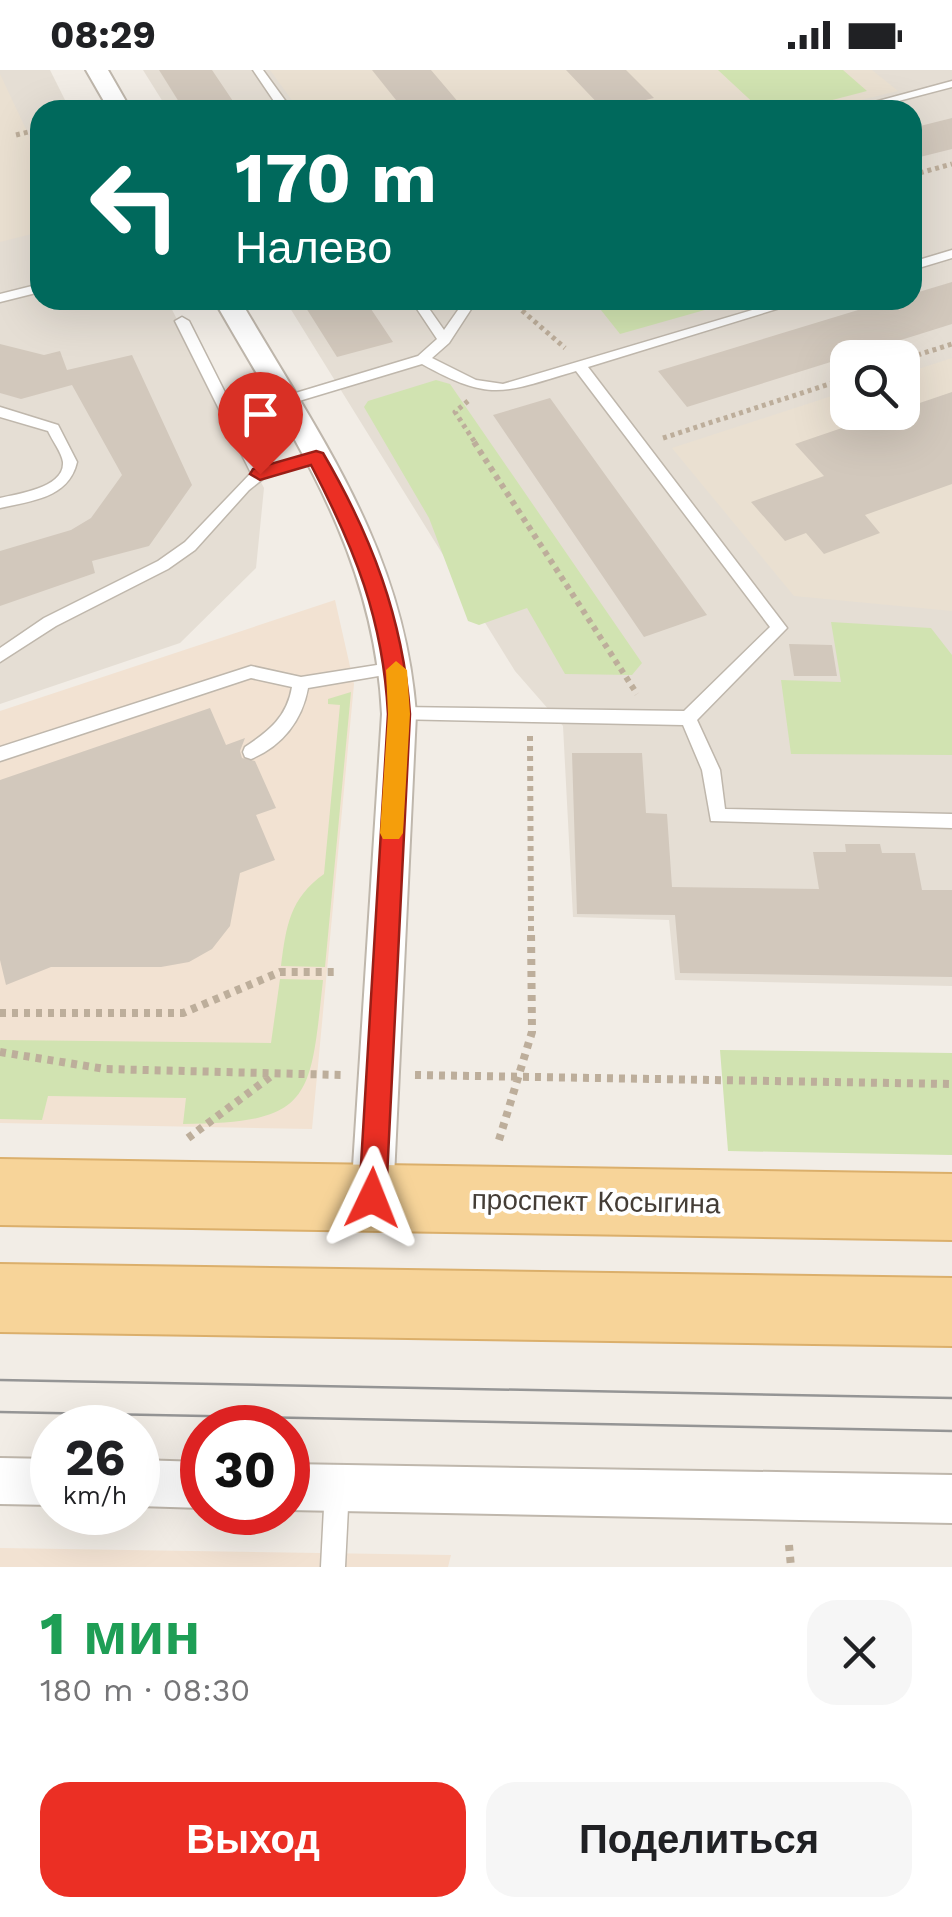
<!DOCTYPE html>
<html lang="ru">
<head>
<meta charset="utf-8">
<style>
  body { margin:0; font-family:"Work Sans",sans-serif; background:#f6f6f6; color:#202124; height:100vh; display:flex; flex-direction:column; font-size:38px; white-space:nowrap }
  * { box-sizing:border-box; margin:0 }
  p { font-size:32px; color:#757577 }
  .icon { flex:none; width:55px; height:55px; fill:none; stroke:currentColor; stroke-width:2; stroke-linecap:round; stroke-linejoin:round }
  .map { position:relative; height:1497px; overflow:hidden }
  .sheet { display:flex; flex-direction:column; background:#fff; flex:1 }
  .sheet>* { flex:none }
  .banner { position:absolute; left:30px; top:30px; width:892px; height:210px; border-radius:30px; box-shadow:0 10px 40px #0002; background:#00695c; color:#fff; overflow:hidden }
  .buttons { position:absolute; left:830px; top:270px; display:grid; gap:20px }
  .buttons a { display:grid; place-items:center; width:90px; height:90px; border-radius:20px; background:#fff; box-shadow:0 10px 40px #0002; font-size:50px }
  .speed { position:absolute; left:30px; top:1335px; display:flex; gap:20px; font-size:50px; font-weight:700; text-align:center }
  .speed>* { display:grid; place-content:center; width:130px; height:130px; border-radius:50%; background:#fff; box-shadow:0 10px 40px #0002; line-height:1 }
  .speed small { font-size:25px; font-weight:400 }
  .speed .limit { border:15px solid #d22; background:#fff; color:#111 }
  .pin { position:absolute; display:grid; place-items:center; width:85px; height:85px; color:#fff; margin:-102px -42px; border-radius:50% 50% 50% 0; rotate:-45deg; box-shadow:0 0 10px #0007 }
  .pin .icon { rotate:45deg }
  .me { position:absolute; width:110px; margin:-55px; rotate:2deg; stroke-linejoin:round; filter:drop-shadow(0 0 8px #0008) }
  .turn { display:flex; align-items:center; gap:35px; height:210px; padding:0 40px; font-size:45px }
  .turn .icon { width:130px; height:130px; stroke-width:2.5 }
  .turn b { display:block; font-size:70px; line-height:85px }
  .round { display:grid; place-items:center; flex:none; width:105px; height:105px; border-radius:30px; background:#f6f6f6 }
  .summary { display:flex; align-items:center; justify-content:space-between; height:170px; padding:0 40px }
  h1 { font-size:60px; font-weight:700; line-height:75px; color:#1e9e55 }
  .cta { display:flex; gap:20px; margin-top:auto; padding:20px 40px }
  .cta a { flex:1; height:115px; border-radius:30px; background:#eb2f24; color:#fff; font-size:40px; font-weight:700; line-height:115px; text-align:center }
  .cta a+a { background:#f6f6f6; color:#202124 }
  .status { display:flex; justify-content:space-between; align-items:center; height:70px; padding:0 50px; background:#fff; direction:ltr }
  .status svg { height:28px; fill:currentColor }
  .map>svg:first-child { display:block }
  .residential { fill:#e5ded4; fill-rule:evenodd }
  .commercial { fill:#f2e2d2 }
  .education { fill:#eae0d1 }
  .green { fill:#d1e3b1 }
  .building { fill:#d2c8bc }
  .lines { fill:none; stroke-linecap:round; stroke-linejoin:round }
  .lane-casing { stroke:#bfb7ac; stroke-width:3 }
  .street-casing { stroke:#bfb7ac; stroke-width:4 }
  .primary-casing { stroke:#dbaf6b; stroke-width:4 }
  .path-far2 { stroke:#bdae9b; stroke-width:5; stroke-dasharray:4 4; stroke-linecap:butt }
  .path-far1 { stroke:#bdae9b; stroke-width:6; stroke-dasharray:5 5; stroke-linecap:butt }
  .path { stroke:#bdae9b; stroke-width:8; stroke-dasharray:6 6; stroke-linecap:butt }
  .lane { fill:#fff; fill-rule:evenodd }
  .street { fill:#fff; fill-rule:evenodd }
  .primary { fill:#f7d499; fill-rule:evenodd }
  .tram { stroke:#959595; stroke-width:2.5 }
  .route { fill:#eb2f24; stroke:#991f17; stroke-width:2.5 }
  .slow { fill:#f59e0b }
  .labels { text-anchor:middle; stroke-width:8; stroke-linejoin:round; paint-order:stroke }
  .street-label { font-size:28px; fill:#443d36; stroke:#fff }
</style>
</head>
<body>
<div class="status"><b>08:29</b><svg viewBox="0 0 49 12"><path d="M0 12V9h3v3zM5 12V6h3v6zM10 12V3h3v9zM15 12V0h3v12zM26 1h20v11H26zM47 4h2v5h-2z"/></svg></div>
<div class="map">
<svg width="952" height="1497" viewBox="0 0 952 1497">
  <rect width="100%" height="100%" fill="#f2ede6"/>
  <!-- residential -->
  <path class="residential" d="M0 0H50L70 40H40V230H167L264 418 256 498 180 573 0 634Z
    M143 0H952V916L675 910 669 850 573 847 563 656 515 601 285 230H912V40H168ZM848 288H902V342H848Z"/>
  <!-- commercial -->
  <path class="commercial" d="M335 530 354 614 312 1059 0 1053V641Z
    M0 1478 451 1485 448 1497H0Z"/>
  <!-- education -->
  <path class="education" d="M270 0H872L898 21 820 40H299Z
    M0 4 40 89V162L0 172Z
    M952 288V541L794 526 672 378 847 321 848 342H902L903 304Z"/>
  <!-- green -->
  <path class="green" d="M718 0H843L867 21 794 40H761Z
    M593 230H740L620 264Z
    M436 310 450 314 642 593 632 605 565 604 527 538 479 555 468 551 429 448 364 337 368 331Z
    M831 552 931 558 952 585V685L791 684 781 610 841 612Z
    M351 622 325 897 281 896C286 856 290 828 324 804L340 635 328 634V629Z
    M280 909 323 910C310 1029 313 1053 183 1054L186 1028 48 1026 42 1050 0 1049V970L271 973Z
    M720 980 952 983V1085L728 1081Z"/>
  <!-- building -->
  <path class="building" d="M159 0H212L239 40H184Z
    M372 0H431L465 40H404Z
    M566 0H626L654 28 604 40Z
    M952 48V79L912 89V58Z
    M952 212V254L687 337 658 301 891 230H912V224Z
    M301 230H365L393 272 337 287Z
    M0 274 44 285 60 281 67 300 132 285 192 415 149 476 92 491 95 503 0 536V481L71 460 91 448 122 405 72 315 21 329 0 323Z
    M952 322V414L865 445 880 463 824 484 806 463 785 471 751 432 824 406 795 374 877 346 902 342V339Z
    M550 328 609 410 707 545 644 567 493 345Z
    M789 574 832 575 837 606H794Z
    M210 638 226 675 245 668 240 681 242 688 255 691 276 738 256 745 275 790 240 803 230 856 212 879 189 892 161 897H51L6 915 0 890V710Z
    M572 683H642L646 743 667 744 672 817 819 819 813 782H846L845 774H880L882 783H915L922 820H952V907L680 903 675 845 577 844Z"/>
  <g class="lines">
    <defs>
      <path id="lane" d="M253 0H263L292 40H280Z
        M952 11V17L864 40H845Z
        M952 180V188L912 200V192Z
        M40 214V222L0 232V224Z
        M411 230H423L444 260 465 230H477L449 273 432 288 476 310 503 314 786 230H806L588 297 787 558 697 650 720 700 725 739 952 744V758L711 751 702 700 683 655 393 649 391 644 393 639 399 637 684 641 770 557 576 301C504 322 492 333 422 294L289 334H279V328L418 286 437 269Z
        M182 247 189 251 263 398 316 382 323 387 321 390 264 408 249 420 195 480 168 499 56 556 0 592V578L44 548 158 491 185 472 251 403 175 251Z
        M0 337 58 355 77 392C69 428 31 431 0 438V428C17 424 65 418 63 392 62 383 52 370 48 361L0 347Z
        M396 592 404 598 402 602 308 618C302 651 282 676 251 689L245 687 243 682 245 677C269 661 287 647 292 617L251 608 0 691V677L251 596 301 607Z
        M337 1406 345 1410 349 1418 345 1497H321L325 1418 329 1410Z"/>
      <path id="street" d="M86 0H108L131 40H109Z
        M214 230H240C320 367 404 480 416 644L393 1128 387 1143 372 1149 357 1143 351 1128 382 644C374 480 292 367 214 230Z
        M0 1388 52 1389V1435L0 1434Z
        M138 1390 202 1392V1438L138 1436Z
        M288 1394 952 1405V1453L288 1440Z"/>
      <path id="primary" d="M0 1089 952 1104V1170L0 1155Z
        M0 1194 952 1208V1276L0 1262Z"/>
    </defs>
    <!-- lane casing -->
    <use href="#lane" class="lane-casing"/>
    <!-- street casing -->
    <use href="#street" class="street-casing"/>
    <!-- primary casing -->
    <use href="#primary" class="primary-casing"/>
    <!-- path-far2 -->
    <path class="path-far2" d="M16 65 40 59
      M912 105 952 94
      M510 230 565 278
      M902 290 952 274
      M468 331 455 342 476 374
      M663 368 848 308"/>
    <!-- path-far1 -->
    <path class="path-far1" d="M474 372 637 624
      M530 666 531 861"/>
    <!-- path -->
    <path class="path" d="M0 943H183L280 902H335
      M0 982 105 999 342 1005
      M415 1005 952 1014
      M188 1068 274 1004
      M499 1070 532 962 531 859
      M789 1475 791 1497"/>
    <!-- lane -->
    <use href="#lane" class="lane"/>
    <!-- street -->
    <use href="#street" class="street"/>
    <!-- primary -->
    <use href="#primary" class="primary"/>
    <!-- tram -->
    <path class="tram" d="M0 1310 952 1328
      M0 1342 952 1361"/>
  </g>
  <!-- route -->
  <path class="route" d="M316 381 323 383C371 465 403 548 410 644L386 1128 382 1137 372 1141 363 1137 359 1128 388 644C383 549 355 479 311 395L260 410 250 404 253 399Z"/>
  <!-- slow -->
  <path class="slow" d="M396 591 407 600 410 644 403 763 399 769H383L380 763 388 644 386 600Z"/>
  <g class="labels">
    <!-- street labels -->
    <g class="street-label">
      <text transform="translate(596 1131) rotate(1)" y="10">проспект Косыгина</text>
    </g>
  </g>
</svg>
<div class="buttons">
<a><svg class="icon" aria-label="search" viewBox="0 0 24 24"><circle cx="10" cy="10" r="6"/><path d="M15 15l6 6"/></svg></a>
</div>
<div class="speed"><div>26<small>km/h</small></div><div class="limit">30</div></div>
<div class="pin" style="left:260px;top:404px;background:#d93025"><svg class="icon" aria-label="arrive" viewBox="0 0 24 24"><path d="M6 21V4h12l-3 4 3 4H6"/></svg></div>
<svg class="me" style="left:372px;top:1128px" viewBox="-20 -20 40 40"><path d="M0-17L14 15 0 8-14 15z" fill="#eb2f24" stroke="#fff" stroke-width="4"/></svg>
<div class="banner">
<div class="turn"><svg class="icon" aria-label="left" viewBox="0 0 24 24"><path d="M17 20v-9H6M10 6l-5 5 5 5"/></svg><div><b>170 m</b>Налево</div></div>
</div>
</div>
<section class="sheet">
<div class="summary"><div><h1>1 мин</h1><p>180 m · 08:30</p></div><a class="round"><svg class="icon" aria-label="close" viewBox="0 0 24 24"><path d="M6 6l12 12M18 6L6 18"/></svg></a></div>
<div class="cta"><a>Выход</a><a>Поделиться</a></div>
</section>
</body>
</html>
